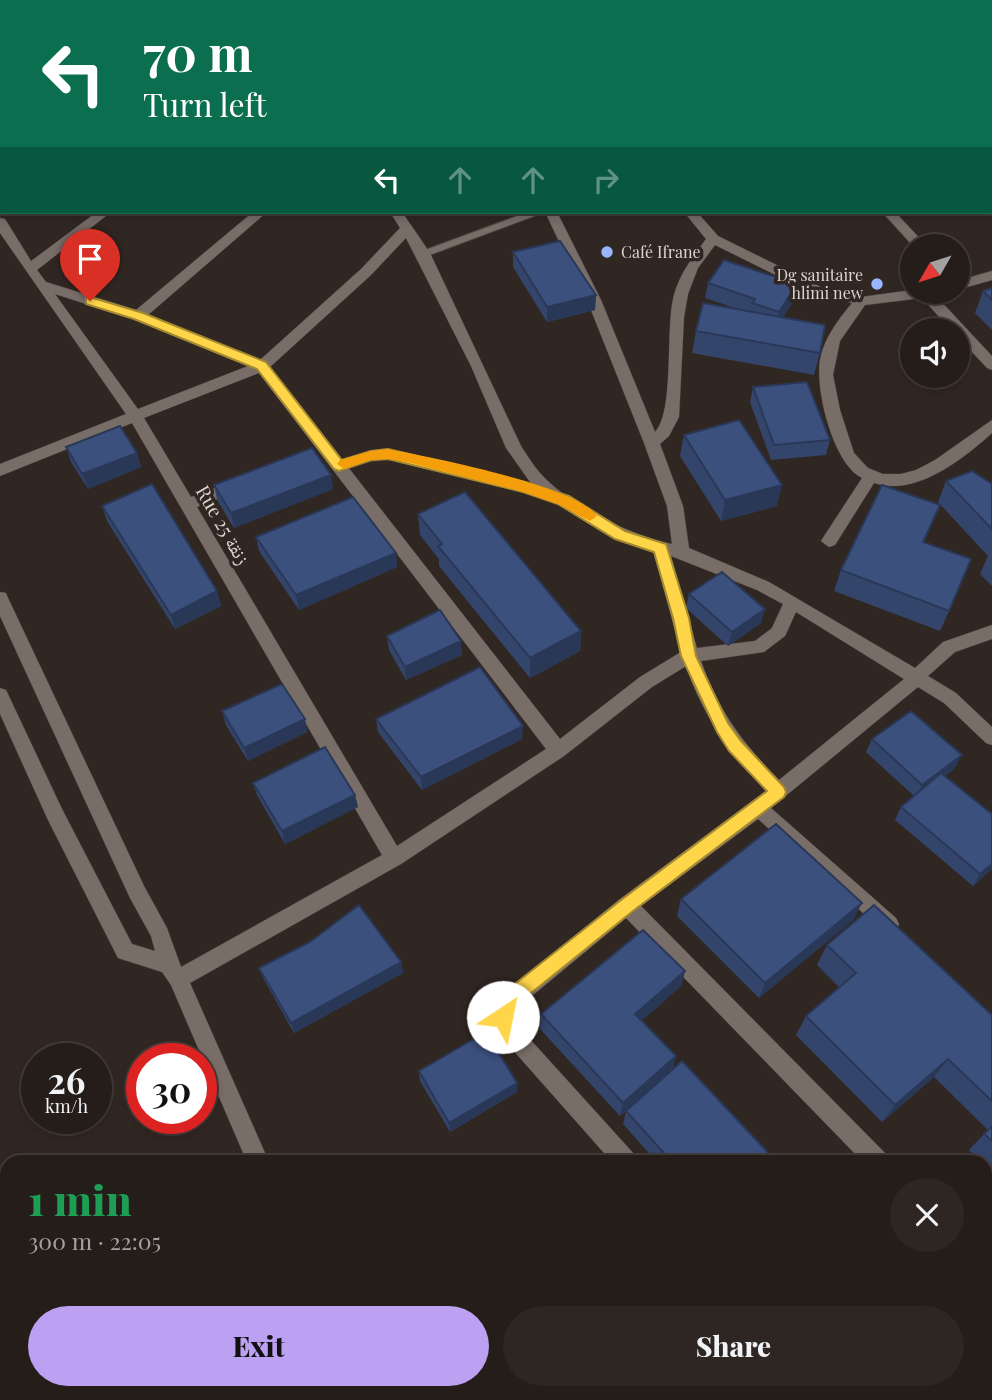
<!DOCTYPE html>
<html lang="en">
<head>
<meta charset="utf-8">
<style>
  body { margin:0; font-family:"Playfair Display","Noto Naskh Arabic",serif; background:#2d2623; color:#f1f3f6; height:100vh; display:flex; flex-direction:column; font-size:26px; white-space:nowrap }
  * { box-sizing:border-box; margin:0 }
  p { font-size:23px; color:#a3a2a2 }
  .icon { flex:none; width:38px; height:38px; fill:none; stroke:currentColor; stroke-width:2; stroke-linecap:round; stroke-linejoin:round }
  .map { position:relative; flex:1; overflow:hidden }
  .panel { position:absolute; left:0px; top:1155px; width:992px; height:245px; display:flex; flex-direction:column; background:#251d1a; border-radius:21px 21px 0 0; box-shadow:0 4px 10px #0003,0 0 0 2px #423b39 }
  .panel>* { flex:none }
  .hud { position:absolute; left:0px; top:0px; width:992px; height:214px; box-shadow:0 4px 10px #0003,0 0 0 2px #423b39; background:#0b6e4f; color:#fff; overflow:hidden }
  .needle { width:46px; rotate:231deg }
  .fabs { position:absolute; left:900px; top:234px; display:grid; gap:14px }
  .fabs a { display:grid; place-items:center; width:70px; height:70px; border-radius:50%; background:#251d1a; box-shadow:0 4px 10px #0003,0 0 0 2px #423b39; font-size:35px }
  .speed { position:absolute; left:21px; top:1043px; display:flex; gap:14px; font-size:35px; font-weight:700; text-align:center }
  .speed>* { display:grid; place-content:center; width:91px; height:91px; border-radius:50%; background:#251d1a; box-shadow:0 4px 10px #0003,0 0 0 2px #423b39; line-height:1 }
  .speed small { font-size:18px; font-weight:400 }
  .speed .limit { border:10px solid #d22; background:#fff; color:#111 }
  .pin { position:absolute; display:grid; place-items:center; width:60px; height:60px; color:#fff; margin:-72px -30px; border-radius:50% 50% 50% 0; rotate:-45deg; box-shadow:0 0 7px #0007 }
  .pin .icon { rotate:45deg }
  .me { position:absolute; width:77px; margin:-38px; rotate:34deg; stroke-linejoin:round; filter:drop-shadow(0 0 5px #0008) }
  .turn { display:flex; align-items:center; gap:24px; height:147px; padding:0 28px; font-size:32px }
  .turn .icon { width:91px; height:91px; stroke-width:2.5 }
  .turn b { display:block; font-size:49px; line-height:60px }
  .lanes { display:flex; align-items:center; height:66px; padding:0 28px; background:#0003; justify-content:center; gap:35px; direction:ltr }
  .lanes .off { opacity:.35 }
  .round { display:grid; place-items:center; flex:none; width:74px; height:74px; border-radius:37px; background:#2d2623 }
  .summary { display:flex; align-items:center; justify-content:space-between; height:119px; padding:0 28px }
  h1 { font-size:42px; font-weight:800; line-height:52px; color:#1e9e55 }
  .button { display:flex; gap:14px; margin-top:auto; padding:14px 28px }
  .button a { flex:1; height:80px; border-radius:42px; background:#bca0f2; color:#111; font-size:28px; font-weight:800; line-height:80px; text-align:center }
  .button a+a { background:#2d2623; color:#f1f3f6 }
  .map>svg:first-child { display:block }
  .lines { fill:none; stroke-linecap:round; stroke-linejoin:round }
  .service-casing { stroke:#4b423f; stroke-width:2 }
  .pedestrian-casing { stroke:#4b423f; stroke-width:1 }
  .minor-casing { stroke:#4b423f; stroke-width:1 }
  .service { fill:#796d68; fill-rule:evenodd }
  .pedestrian { fill:#796d68; fill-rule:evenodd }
  .minor { fill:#796d68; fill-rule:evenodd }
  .wall { fill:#34456c }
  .shaded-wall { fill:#2a3858 }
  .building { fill:#3c507e; stroke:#2a3858; stroke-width:2 }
  .route { fill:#ffd54a; stroke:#a68a30; stroke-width:2 }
  .slow { fill:#f59e0b }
  .poi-dot { fill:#97b6fd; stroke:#312722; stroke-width:2.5 }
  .labels { text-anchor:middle; stroke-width:7; stroke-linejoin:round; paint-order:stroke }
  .far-poi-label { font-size:16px; fill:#dcd5d2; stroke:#312722; text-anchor:start }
  .street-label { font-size:19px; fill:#dcd5d2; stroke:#312722 }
</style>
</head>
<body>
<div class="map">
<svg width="992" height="1400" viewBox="0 0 992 1400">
  <rect width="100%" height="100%" fill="#312722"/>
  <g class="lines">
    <defs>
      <path id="service" d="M528 212H545L427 256 423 257 417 253Z
        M388 449 525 482 568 496 570 500 563 505 523 492 388 459 371 461 339 471 332 466 334 462 371 451Z"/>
      <path id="pedestrian" d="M990 9H992V15H990Z
        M990 31H992L990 38Z"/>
      <path id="minor" d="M210 0H228L209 2Z
        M246 0H258V2H247Z
        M392 0H404V2H393Z
        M513 0H525L526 2H515Z
        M604 0H631L603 2Z
        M739 0H751L752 2H741Z
        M794 0H806L807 2H796Z
        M881 0H893L894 2H883Z
        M0 49H2V55H0Z
        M990 98H992V106L990 105Z
        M0 152H2V160H0Z
        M990 154H992V162H990Z
        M990 186 992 187V196L990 195Z
        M97 212H111L37 270 46 282 136 310 253 212H267L148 315 260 360 361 269 400 228 390 212H402L430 253 521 446C527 455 533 465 540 473 567 504 631 536 672 544L667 506 644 443 587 300 545 212H557L601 300 655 432C675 412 665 327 674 295 680 273 693 257 706 239L684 212H697L718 236 823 288 861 297 912 290 943 292 936 296 992 356V370L987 368 957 336V331H952L922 298 865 305 840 341 833 375 840 410 854 453 868 468 883 474H901L916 470 935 460 992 420V433C963 459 916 497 874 483L835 545 829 547 821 541 862 478C833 464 815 389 820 360 824 338 838 320 852 303L814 294 715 245 698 268 688 294 684 317 679 417 669 436 660 444 683 506 689 548 769 582 915 668 943 642 992 625V639L955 652 928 676 956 693 992 727V745L986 743 944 703 918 687 771 808 896 918 899 924 896 930 889 933 882 930 758 819 641 906 886 1154 889 1162H863L626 918 515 1010 514 1018 519 1027 634 1154 637 1162H612L505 1041 494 1019 498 998 620 899 766 791C730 753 703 716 686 666L652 687 564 756 401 864 190 983 269 1162H247L171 985 162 972 118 958 48 820 0 714V688L6 690 62 809 132 944 155 951 151 936 130 898 0 616V592L6 593 8 598 144 886 167 928 181 967 382 855 132 423 0 476V464L126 414 0 233V218L5 219 31 261ZM406 238 471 366 506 448 530 482 557 504 614 539 654 553 681 652 640 677 560 739 270 367 371 275ZM55 294 133 319 248 366 138 409ZM259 373 546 749 397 846 197 507 241 490 244 486 241 482H231L191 497 144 418ZM671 556 757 590 783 604 772 628 755 641 697 648ZM796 612 904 679 779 780C742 742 719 712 701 661L764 652 785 636Z
        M882 212H895L928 247H914Z
        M992 271V280L957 290V281Z
        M985 1183 992 1185V1207L985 1205Z
        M7 1207V1229L0 1232V1210Z
        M141 1393H165L168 1400H144Z
        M374 1393H399L402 1400H377Z
        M616 1393H645L642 1400H613Z"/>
    </defs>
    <!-- service casing -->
    <use href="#service" class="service-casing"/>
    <!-- pedestrian casing -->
    <use href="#pedestrian" class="pedestrian-casing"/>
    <!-- minor casing -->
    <use href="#minor" class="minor-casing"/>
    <!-- service -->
    <use href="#service" class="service"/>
    <!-- pedestrian -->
    <use href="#pedestrian" class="pedestrian"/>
    <!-- minor -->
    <use href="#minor" class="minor"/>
  </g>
  <!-- wall -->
  <path class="wall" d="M513 252 596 295 595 310 547 322 513 267Z
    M708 283 797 284 794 300 783 317 820 353 814 375 692 353 696 331 738 309 705 298Z
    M992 288V330L975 313 983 291Z
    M753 387 830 440 826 455 771 460 750 402Z
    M684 435 777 506 721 521 680 456Z
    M66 447 137 453 141 467 88 489 71 462Z
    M946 481 992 484V586L980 574 988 556 938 502Z
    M214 485 333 489 234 528 217 500Z
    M102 506 217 591 221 606 175 629 107 521Z
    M418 514 581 631 580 651 530 678 439 566V559L420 535Z
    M931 526 924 543 949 611 940 631 834 591 841 570Z
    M256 537 396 553 397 567 299 610 259 551Z
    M689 594 761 623 728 646 686 608Z
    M387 636 462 655 406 680 389 650Z
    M222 711 305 719 307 732 248 761 226 725Z
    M376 719 522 739 422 790 378 732Z
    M872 739 955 768 945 776 992 814V869L973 886 895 820 901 807 914 796 866 752Z
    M253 783 355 795 358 807 285 844 257 795Z
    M681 899 862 903 853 920 759 998 677 916Z
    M827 945 992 1015V1173L985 1166V1162H981L969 1150 988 1130 934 1077 882 1122 796 1035 806 1016 839 987 817 965Z
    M401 962 403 973 294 1033 263 978 259 968Z
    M685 971 681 986 641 1021 676 1056 672 1070 777 1162H657L623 1124 626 1111 620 1116 540 1029 541 1014Z
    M419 1071 517 1083V1092L450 1132 420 1081Z"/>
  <!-- shaded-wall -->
  <path class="shaded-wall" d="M287 0H331L324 2H288Z
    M0 4H2V19L0 20Z
    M797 284 794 300 776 328 779 312Z
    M596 295 595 310 547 322V307Z
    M137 453 141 467 88 489 82 474Z
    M331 475 333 489 234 528 231 513Z
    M782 485 777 506 721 521 725 500Z
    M396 553 397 567 299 610 296 595Z
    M217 591 221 606 175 629 171 615Z
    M765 609 761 623 728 646 732 632Z
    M581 631 580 651 530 678V658Z
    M461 641 462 655 406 680 405 667Z
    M305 719 307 732 248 761 244 748Z
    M523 726 522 739 422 790 421 777Z
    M962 755 955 768 916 798 922 785Z
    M355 795 358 807 285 844 282 831Z
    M992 864V869L973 886 980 874Z
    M862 903 853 920 759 998 765 983Z
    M401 962 403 973 294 1033 291 1023Z
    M685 971 681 986 632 1029 635 1014Z
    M676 1056 672 1070 620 1116 623 1103Z
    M948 1059 934 1077 882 1122 895 1105Z
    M517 1083V1092L450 1132 449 1123Z"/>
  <!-- building -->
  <path class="building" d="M0 0H11L12 2H2V4H0Z
    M177 0H184L186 2H170Z
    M352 0H397L398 2H353Z
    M439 0H474L476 2H432Z
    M560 241 596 295 547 307 513 252Z
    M724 260 797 284 779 312 752 303 755 299 708 283Z
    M992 288V300L983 291Z
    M703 303 825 325 820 353 696 331Z
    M807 382 830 440 774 445 753 387Z
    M739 420 782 485 725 500 684 435Z
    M120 426 137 453 82 474 66 447Z
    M312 448 331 475 231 513 214 485Z
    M972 471 992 484V529L946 481Z
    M152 484 217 591 171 615 102 506Z
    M882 485 940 505 923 542 971 559 949 611 841 570Z
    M465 492 581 631 530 658 438 546 442 544 418 514Z
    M353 497 396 553 296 595 256 537Z
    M722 572 765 609 732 632 689 594Z
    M440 610 461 641 405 667 387 636Z
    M480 667 523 726 421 777 376 719Z
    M282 684 305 719 244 748 222 711Z
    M911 711 962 755 922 785 872 739Z
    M325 747 355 795 282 831 253 783Z
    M941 773 992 814V864L980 874 901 807Z
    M776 824 862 903 765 983 681 899Z
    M359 905 401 962 291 1023 259 968 310 942Z
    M874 905 992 1015V1101L948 1059 895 1105 806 1016 856 973 827 945Z
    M643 930 685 971 635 1014 676 1056 623 1103 541 1014Z
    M486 1032 517 1083 449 1123 419 1071Z
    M682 1061 777 1162H672L626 1111Z
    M992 1126V1141L984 1134Z
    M218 1393H322L324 1398 321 1400H221Z"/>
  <!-- route -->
  <path class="route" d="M90 297 143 313 266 362 342 460 371 451 388 449 525 482 569 496 625 531 666 544 689 618 696 656 728 723 741 741 784 787 786 792 784 797 633 911 520 1002 514 1009 510 1023 503 1025 497 1023C491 1009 498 999 507 990L621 900 767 791 729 751 717 732 681 656 673 618 654 552 615 539 558 504 523 492 388 459 371 460 339 471 334 469 257 369 134 319 86 304V298Z"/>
  <!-- slow -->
  <path class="slow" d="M388 449C429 457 575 485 597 516L590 521 558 504 523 492 411 463 388 459 371 460 344 469 337 464 340 460 371 451Z"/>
  <!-- markers -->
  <g class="poi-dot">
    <circle cx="607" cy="252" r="7"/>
    <circle cx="877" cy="284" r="7"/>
  </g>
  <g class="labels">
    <!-- far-poi labels -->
    <g class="far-poi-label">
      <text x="621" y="258">Café Ifrane</text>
      <text x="863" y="281" text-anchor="end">Dg sanitaire<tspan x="863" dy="18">hlimi new</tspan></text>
    </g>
    <!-- street labels -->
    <g class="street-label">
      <text transform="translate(223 525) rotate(60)" y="7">Rue 25 زنقة</text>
    </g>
  </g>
</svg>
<div class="fabs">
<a><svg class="needle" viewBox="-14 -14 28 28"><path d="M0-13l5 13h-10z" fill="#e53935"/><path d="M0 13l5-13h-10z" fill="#a3a2a2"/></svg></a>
<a><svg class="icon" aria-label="sound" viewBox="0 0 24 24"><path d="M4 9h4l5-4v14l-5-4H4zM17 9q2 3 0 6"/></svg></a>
</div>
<div class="speed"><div>26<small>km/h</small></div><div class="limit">30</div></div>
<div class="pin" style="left:90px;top:301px;background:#d93025"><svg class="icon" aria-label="arrive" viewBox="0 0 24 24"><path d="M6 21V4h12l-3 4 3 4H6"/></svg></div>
<svg class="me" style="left:503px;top:1017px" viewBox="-20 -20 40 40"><circle r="19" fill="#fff"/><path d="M0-13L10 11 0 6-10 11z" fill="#ffd54a"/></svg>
<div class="hud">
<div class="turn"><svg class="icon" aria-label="left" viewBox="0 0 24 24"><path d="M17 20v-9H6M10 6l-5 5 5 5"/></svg><div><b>70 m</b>Turn left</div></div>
<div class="lanes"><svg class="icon" aria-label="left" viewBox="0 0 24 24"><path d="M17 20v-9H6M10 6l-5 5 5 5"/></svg><svg class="icon off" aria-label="ahead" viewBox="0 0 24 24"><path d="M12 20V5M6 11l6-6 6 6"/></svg><svg class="icon off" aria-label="ahead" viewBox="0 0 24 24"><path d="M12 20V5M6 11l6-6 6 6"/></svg><svg class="icon off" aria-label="right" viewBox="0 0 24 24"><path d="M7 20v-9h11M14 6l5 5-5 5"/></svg></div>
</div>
<section class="panel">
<div class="summary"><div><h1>1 min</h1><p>300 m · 22:05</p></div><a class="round"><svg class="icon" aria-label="close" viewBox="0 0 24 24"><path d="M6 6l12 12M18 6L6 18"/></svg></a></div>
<div class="button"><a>Exit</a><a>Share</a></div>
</section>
</div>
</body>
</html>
